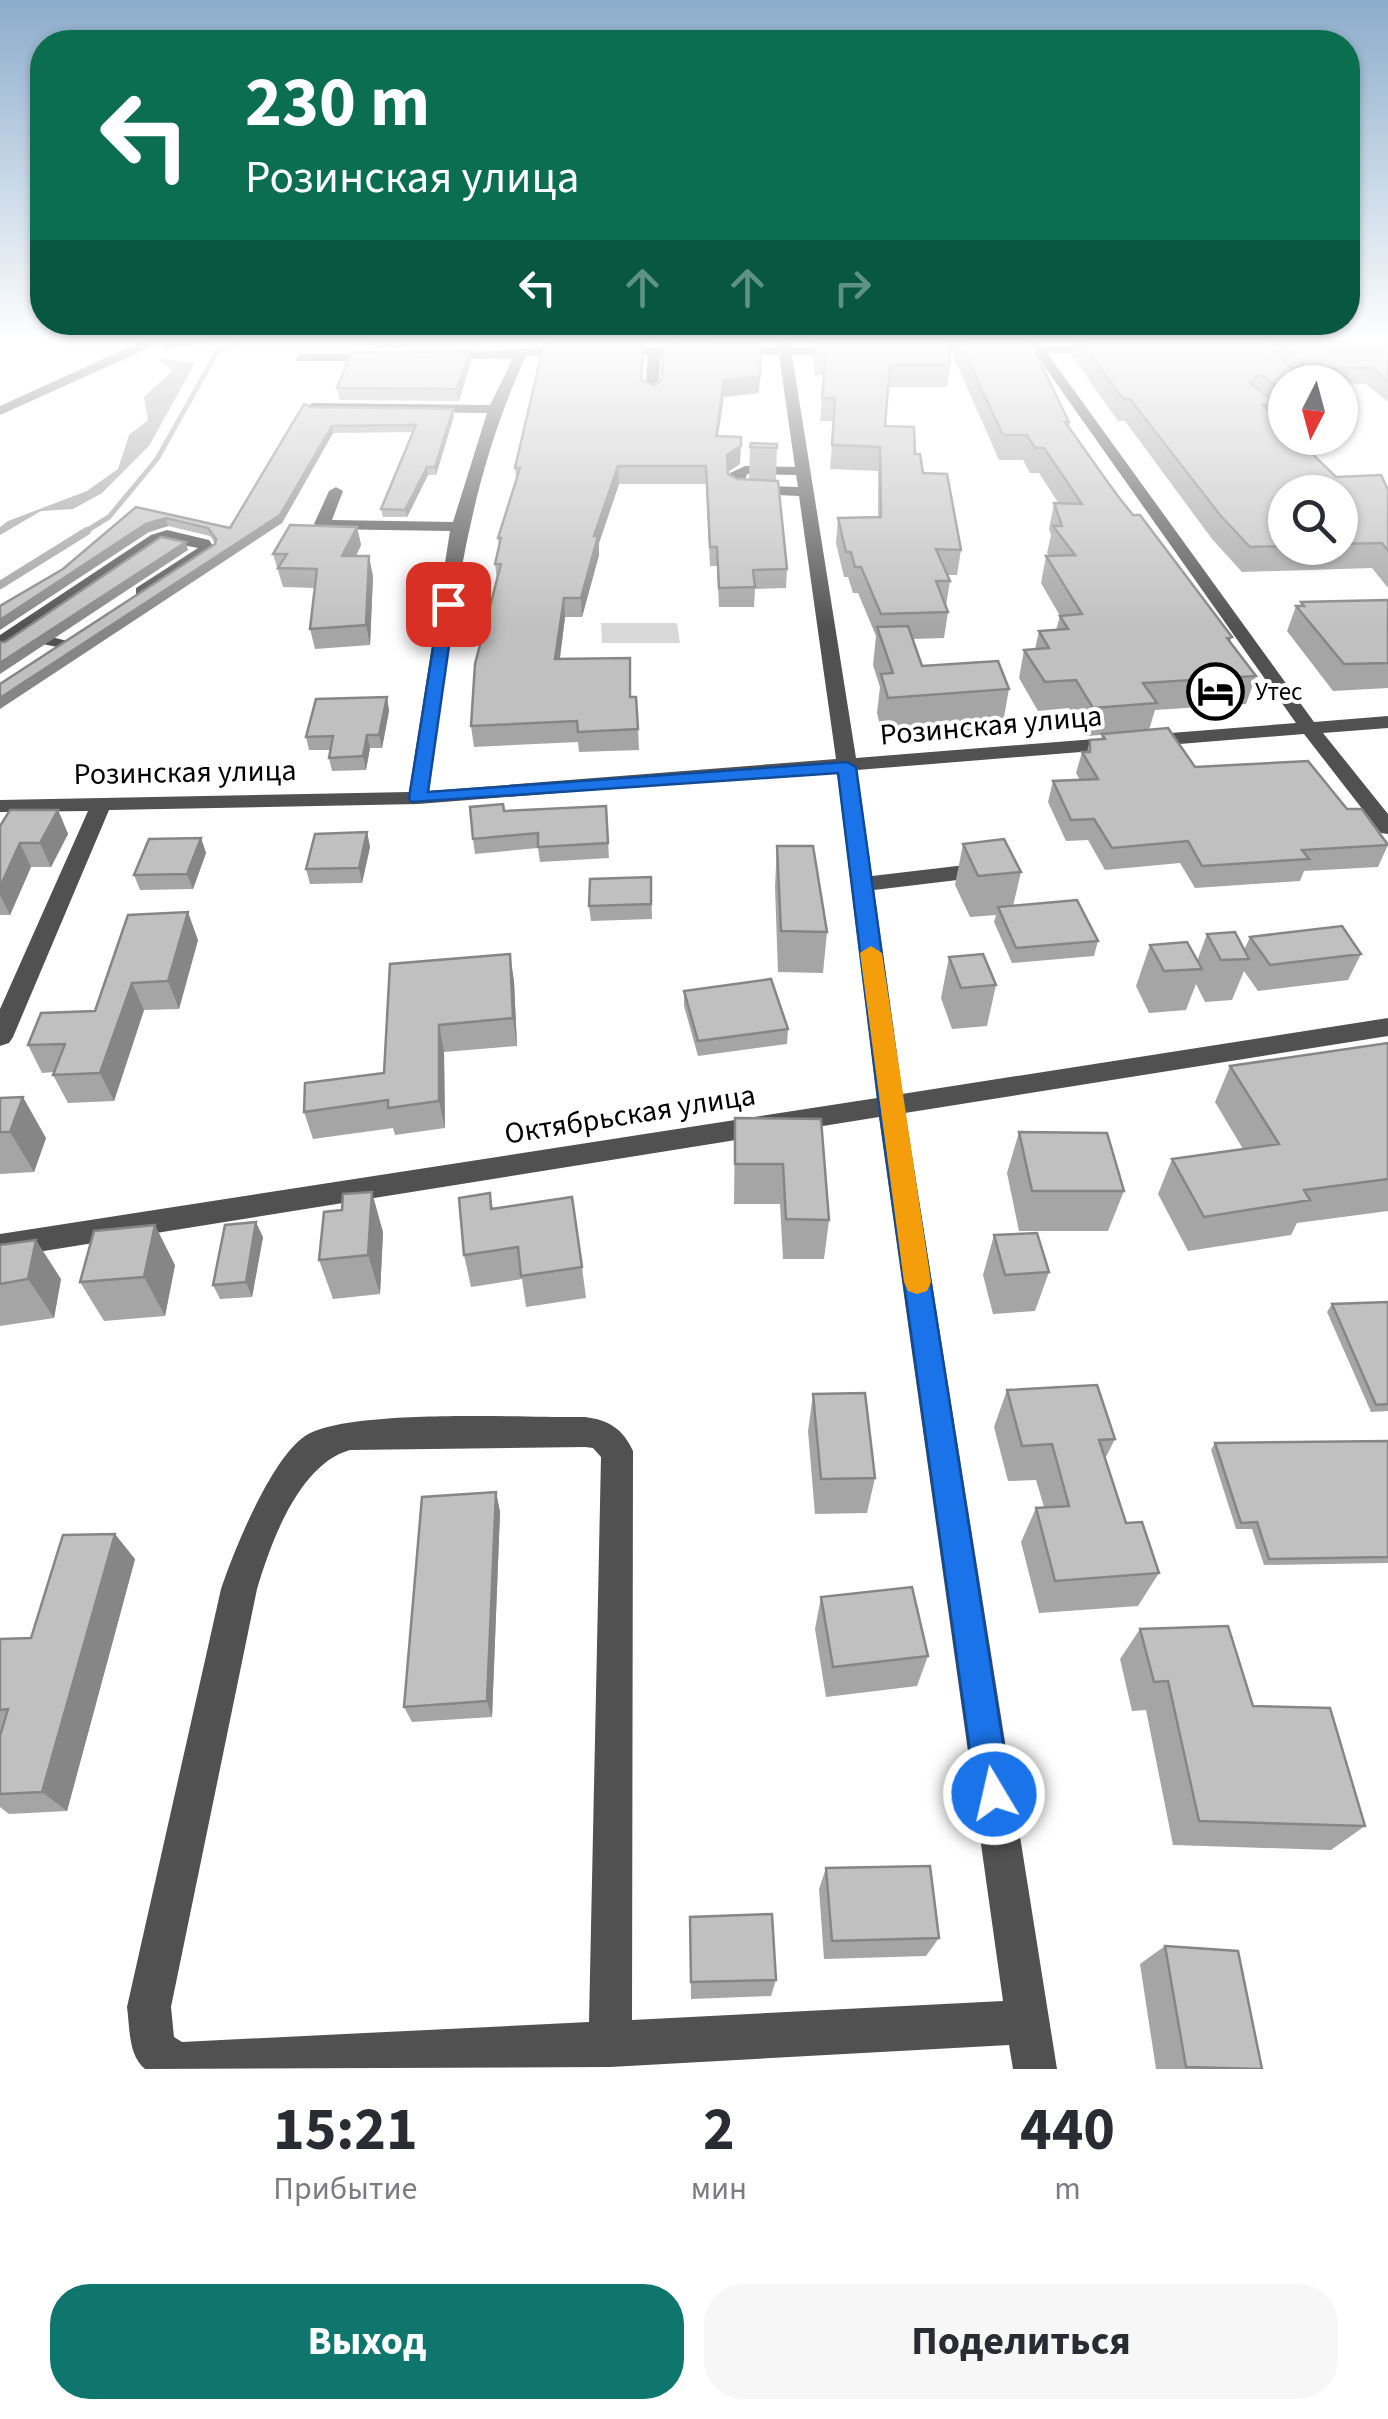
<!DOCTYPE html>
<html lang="ru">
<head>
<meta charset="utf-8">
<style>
  body { margin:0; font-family:"Source Sans 3",sans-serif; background:#f7f7f7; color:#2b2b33; height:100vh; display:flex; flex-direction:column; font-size:38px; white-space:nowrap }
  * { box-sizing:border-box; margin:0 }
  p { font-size:32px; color:#7c7c81 }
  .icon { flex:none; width:55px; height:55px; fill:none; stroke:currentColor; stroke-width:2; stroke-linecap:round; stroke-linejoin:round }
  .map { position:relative; height:2069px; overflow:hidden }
  .details { display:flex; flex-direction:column; background:#fff; flex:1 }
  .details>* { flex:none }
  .hud { position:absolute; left:30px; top:30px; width:1330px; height:305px; border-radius:40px; box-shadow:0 2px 8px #0004; background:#0b6e4f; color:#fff; overflow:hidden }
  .needle { width:65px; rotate:186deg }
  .controls { position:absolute; left:1268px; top:365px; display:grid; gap:20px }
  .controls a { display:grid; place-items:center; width:90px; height:90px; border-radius:50%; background:#fff; box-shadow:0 2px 8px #0004; font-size:50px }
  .pin { position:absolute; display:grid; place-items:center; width:85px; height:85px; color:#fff; margin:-42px; border-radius:20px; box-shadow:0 5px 15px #0006 }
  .me { position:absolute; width:110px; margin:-55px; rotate:351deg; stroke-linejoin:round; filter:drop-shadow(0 0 8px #0008) }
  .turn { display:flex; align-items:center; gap:35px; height:210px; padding:0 50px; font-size:45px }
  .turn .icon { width:130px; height:130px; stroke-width:2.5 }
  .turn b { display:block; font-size:70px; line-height:85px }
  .lanes { display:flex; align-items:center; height:95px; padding:0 50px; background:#0003; justify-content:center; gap:50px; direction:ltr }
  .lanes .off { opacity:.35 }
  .eta { display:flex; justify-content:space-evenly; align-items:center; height:170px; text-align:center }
  .eta b { font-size:60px; font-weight:700; line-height:70px }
  .cta { display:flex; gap:20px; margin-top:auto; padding:20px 50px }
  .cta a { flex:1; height:115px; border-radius:40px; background:#0f766e; color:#fff; font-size:40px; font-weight:700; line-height:115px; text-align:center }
  .cta a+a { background:#f7f7f7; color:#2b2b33 }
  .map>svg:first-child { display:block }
  .green { fill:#d8d8d8 }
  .water { fill:#9f9f9f }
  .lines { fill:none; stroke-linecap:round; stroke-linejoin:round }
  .stream-far1 { stroke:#9f9f9f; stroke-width:5 }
  .stream { stroke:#9f9f9f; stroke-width:8 }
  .minor { fill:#515151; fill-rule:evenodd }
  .wall { fill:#a5a5a5; fill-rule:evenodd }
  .shaded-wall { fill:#868686 }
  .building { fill:#c0c0c0; stroke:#868686; stroke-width:2.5 }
  .route { fill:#1a73e8; stroke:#114b97; stroke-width:2.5 }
  .slow { fill:#f59e0b }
  .labels { text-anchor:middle; stroke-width:8; stroke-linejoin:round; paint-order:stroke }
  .far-poi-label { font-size:25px; fill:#000; stroke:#fff; text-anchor:start }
  .street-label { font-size:30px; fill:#000; stroke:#fff }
</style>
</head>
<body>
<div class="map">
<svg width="1388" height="2069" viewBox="0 0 1388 2069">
  <rect width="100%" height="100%" fill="#fff"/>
  <!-- green -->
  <path class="green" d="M601 623H677L680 643H602Z"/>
  <!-- water -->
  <path class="water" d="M164 359 195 363 149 446 102 493 73 509 41 511 0 535V527L8 521 87 491 118 469 129 435 148 420 144 397 172 371 159 360Z"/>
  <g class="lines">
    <!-- stream-far1 -->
    <path class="stream-far1" d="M83 533 109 517 157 459 217 352 245 339"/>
    <!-- stream -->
    <path class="stream" d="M0 585 87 531"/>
    <!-- minor -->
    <path class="minor" d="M147 339H223L167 349 160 343 0 415V406Z
      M777 339H789L790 347H848L854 351 848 355H792L856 758 1296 723 1035 353H914L918 346H1030L1025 339H1037L1042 346H1112L1108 353H1047L1314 722 1388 716V728L1323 733 1388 814V834L1381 833 1304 734 857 770 872 876 991 862 1002 869 991 876 874 890 902 1094 1388 1018V1036L905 1113 1057 2069H1013L1009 2045 610 2067 145 2069C128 2055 130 2028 127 2007L221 1589C234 1550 271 1459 305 1436 349 1408 525 1418 585 1417 609 1420 623 1429 633 1451L632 2020 1003 2001 879 1117 0 1258V1234L877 1098 837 771 418 804 109 810 13 1037 9 1043 0 1046V1009L88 811 0 812V800L409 792 450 531 322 529 314 524 329 491 336 487 343 491 332 520 453 522 487 413 313 411 306 407 313 403 490 405 513 358 438 360 434 353 573 347 579 351 573 355 526 356C461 496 451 640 429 791L836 759 799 496 737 493 730 489V473L745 466 795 467 779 355H660L659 396 652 400 645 396 648 355H613L607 351 613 347H778ZM747 474 796 475 798 487 744 485ZM585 1447 593 1448 601 1457 589 2022 182 2042 174 2037 171 2007 257 1589C271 1542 299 1464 350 1450Z
      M299 354 383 353 389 357 383 361H295Z
      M1340 415 1352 423 1340 431Z
      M167 530 209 540 215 549 148 596H136V588L198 548 163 541 29 631 67 641V649L18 639 0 648V635L151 535Z"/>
  </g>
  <!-- wall -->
  <path class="wall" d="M367 339H479L477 346 368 349Z
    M549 339H766L627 343H644L642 380 654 386 759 393 724 397 718 436 740 464 728 472V474L737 479H749L750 447 777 444 776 480 787 569 786 588 755 589 754 607H719L717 566H710L706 484H619L599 543V555L582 617H565L560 659 631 678V697L638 729 639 750 579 752 578 742 474 747 471 726 497 580 495 564 499 547 498 538 516 479 515 468 549 343Z
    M792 339H1029L1069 422V426L1117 495 1232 637 1230 642 1256 676 1246 704 1155 710 1149 730 1195 767 1347 809 1388 845 1378 867 1304 871 1300 881 1195 888 1180 863 1105 870 1088 840 1066 841 1048 802 1053 781 1080 780 1076 773 1082 752H1087L1090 740 1101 739 1102 735 1086 736 1069 708 1038 711 1019 678 1024 650 1035 649 1039 631 1056 630 1060 616 1041 583 1046 556H1050L1047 553 1051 535 1049 529 1054 503 1059 504 1039 473H1030L1023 460H999L954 358 956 343H948L950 365 947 387H888L885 426 915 454 923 473 961 550 957 575H947L950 581 946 606 948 612 944 638 912 639 922 666 1009 689 1002 728 883 738 877 713 880 687 873 665 876 636 858 593H853L848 577H844L836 543 838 518 878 517V471L830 469 834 421H820L824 375H815L813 359 814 343Z
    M1060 339H1255L1268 350 1271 339H1288L1290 341 1388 339V402L1366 384 1285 382V418L1275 411 1273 415 1336 477 1388 490V588L1372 568 1242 572 1212 539 1125 421H1118L1072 356 1075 342H1062ZM1285 492H1340V548H1285Z
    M471 363 459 401 340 400 337 388Z
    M311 407 454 416 436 475H428L407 517H383L381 509 413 432 333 433 282 523 215 543 210 536 168 526 149 532 63 569 136 507 230 528Z
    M357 527 361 545 356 556 373 576 370 645 315 649 310 629 315 588 283 587 273 554Z
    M1388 600V688L1333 691 1287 631 1296 606H1300L1301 602Z
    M387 697 389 711 382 748H370L366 770 332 771 329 758 330 750H309L306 737Z
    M606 806 609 858 540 862 538 848 475 854 473 839 504 811Z
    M58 810 68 834 51 867H31L10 915H0V826Z
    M367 832 370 847 362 883 310 884 306 869Z
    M201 838 206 853 193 889 140 890 134 875Z
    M963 844 1021 872 1013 906 1098 941 1094 956 1012 963 994 922 996 915 970 917 955 885Z
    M777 846 827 932 823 973 778 972 775 887Z
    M651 877 652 919 591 921 589 906Z
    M128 915 198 940 179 1009 144 1010 114 1101 68 1103 53 1075 54 1072 42 1073 28 1045 95 1011Z
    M1207 934 1244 950 1250 937 1361 954 1348 980 1258 991 1244 971 1232 1000 1205 1002 1196 984 1186 1010 1149 1013 1136 986 1150 945 1197 961Z
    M510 954 514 982 517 1046 444 1052 445 1128 395 1135 393 1128 313 1139 304 1112 384 1073Z
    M949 957 996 985 987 1026 952 1029 941 998Z
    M684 991 788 1029 787 1044 698 1056 684 1006Z
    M1388 1043V1211L1297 1223 1291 1235 1188 1251 1158 1194 1172 1159 1243 1149 1215 1102 1230 1066Z
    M0 1098 46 1138 34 1172 0 1174Z
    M735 1118 821 1119 829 1220 824 1259H783L780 1204H734Z
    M1019 1132 1124 1191 1108 1231H1019L1007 1173Z
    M490 1193 493 1208 582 1267 586 1298 526 1307 522 1279 471 1287 464 1255Z
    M383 1232 380 1294 333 1299 319 1260Z
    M994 1235 1049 1272 1035 1311 993 1314 983 1275Z
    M263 1237 252 1297 220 1299 213 1285Z
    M0 1245 61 1279 54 1318 0 1326Z
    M175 1265 165 1316 104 1321 80 1282Z
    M1388 1302V1411L1371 1412 1327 1312 1332 1304Z
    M1007 1390 1115 1439 1105 1459 1126 1523 1159 1573 1138 1606 1039 1613 1021 1542 1036 1508 1044 1507 1036 1480 1008 1481 994 1427Z
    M813 1394 875 1478 867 1513 815 1514 808 1431Z
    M1388 1441V1563L1264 1565 1252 1529H1236L1211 1450 1215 1443Z
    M496 1492 500 1512 492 1717 412 1722 404 1707Z
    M135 1559 67 1811 9 1814 0 1807V1736L1 1732H0V1639L31 1638Z
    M821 1597 928 1656 917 1686 826 1697 815 1629Z
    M1140 1629 1253 1706 1365 1826 1331 1850 1173 1845 1146 1710 1132 1711 1120 1659Z
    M826 1868 939 1938 926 1956 824 1959 819 1889Z
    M690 1917 776 1980 771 1996 691 1999Z
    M1165 1946 1262 2069H1156L1140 1964Z"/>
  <!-- shaded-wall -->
  <path class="shaded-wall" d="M470 351 471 363 459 401 457 389Z
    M760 376 759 393 724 397 715 454 716 436 724 380Z
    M453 409 454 416 436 475 435 467Z
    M332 426 333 433 282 523 0 709V698L280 515Z
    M741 446 740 464 726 473 727 455Z
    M618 466 619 484 599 543V555L582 617 581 598 594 536Z
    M427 467 428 475 407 517 405 510Z
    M166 518 168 526 149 532 0 630V620L146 524Z
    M357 527 361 545 346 576 342 556Z
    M186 542 188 550 0 674V663Z
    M369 556 373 576 370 645 366 625Z
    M564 598 565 617 557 679 555 659Z
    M387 697 389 711 382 748 379 735Z
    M367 735 370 748 366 770 363 756Z
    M58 810 68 834 51 867 40 843Z
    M367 832 370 847 362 883 359 868Z
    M201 838 206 853 193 889 187 874Z
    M20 843 31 867 10 915 0 895V887Z
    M188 912 198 940 179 1009 168 981Z
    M510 954 514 982 517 1046 513 1018Z
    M132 983 144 1010 114 1101 100 1073Z
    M439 1025 444 1052 445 1128 439 1101Z
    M23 1097 46 1138 34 1172 10 1132Z
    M372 1192 383 1232 380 1294 368 1255Z
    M256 1222 263 1237 252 1297 246 1282Z
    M155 1225 175 1265 165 1316 144 1277Z
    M36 1240 61 1279 54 1318 28 1279Z
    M496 1492 500 1512 492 1717 487 1701Z
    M115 1534 135 1559 67 1811 42 1792Z"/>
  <!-- building -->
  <path class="building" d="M367 339H458L366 342Z
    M814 339H948L950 365H890L885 426 914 427 915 454H920L923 473 947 474 961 550 936 549 950 581H936L948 612 881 614 861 567H855L851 552H846L838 518 881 517 880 447 832 445 835 398H822L826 354 816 353Z
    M958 339H1029L1069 422H1065L1117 495 1133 515H1140L1232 637 1227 638 1256 676 1143 683 1157 703 1093 708 1076 680 1045 682 1024 650 1049 648 1039 631 1068 629 1060 616 1082 614 1046 556 1075 555 1053 526H1062L1054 503 1082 504 1044 448H1035L1027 435H1003Z
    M1079 339H1255L1310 382H1285V391L1259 374 1250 383 1277 404 1263 405 1285 426V438H1296L1336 477 1381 475 1388 490V551L1382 543 1340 544V492H1285V546L1250 547 1220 515 1130 399H1123Z
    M1274 339H1288L1290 341 1388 339V381L1372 368 1304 369 1303 363Z
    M544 343H644L641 379 654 386 662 379 663 343H761L760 376 724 380 716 436 741 437V446L727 455 728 474 737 479 778 481 787 569 753 570 755 587 719 588 717 547H710L706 466H618L594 536H598L581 598H564L555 659 630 658V697H636L638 729 578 732 577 721 471 726 475 664 501 564H495L501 538H498L520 468H515Z
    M470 351 457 389 337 388 351 353Z
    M304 404 311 407 453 409 435 467H427L405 510 381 509 416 425 332 426 280 515 0 698V684L215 544 216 539 208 528 166 518 146 524 0 620V606L63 569 136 507 230 528Z
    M751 443 777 444V448L750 447Z
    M290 525 357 527 342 556H369L366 625 310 629 317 569 278 568 287 554H273Z
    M161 537 186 542 0 663V642H5Z
    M1388 600V663L1344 664 1296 606H1304L1301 602Z
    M908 626 922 666 998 661 1009 689 888 698 881 674 893 673 877 627Z
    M387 697 379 735H367L363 756 329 758 333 736 306 737 316 699Z
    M1168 728 1195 767 1308 761 1347 809H1362L1388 845 1302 850 1309 859 1202 866 1188 841 1112 848 1094 819 1071 820 1053 781 1098 779 1082 752H1090V740L1105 739 1102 734Z
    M503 804 504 811 606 806 608 843 538 847V833L473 839 470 807Z
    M10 810H58L40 843H20L0 887V826Z
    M367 832 359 868 306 869 315 834Z
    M201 838 187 874 134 875 149 839Z
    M1004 839 1021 872 978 876 963 844Z
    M777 846H813L827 932 781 931Z
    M651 877V904L589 906 590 879Z
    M1077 900 1098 941 1016 948 998 907Z
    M188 912 168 981 132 983 100 1073 53 1075 65 1044 28 1045 41 1013 95 1011 128 915Z
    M1342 926 1361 954 1270 965 1250 937Z
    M1235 932 1249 959 1221 960 1207 934Z
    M1187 942 1202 969 1164 971 1150 945Z
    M510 954 513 1018 439 1025V1101L388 1108V1100L304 1112 305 1083 384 1073 390 964Z
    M983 954 996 985 961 988 949 957Z
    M771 979 788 1029 698 1041 684 991Z
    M1388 1043V1179L1304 1190 1310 1200 1204 1217 1172 1159 1279 1144 1230 1066Z
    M23 1097 10 1132H0V1098Z
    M735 1118 821 1119 829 1220 786 1219 783 1164H735Z
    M1019 1132 1107 1133 1124 1191H1032Z
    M372 1192 368 1255 319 1260 324 1212 342 1210 343 1194Z
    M490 1193 491 1209 572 1197 582 1267 521 1276 518 1247 464 1255 459 1198Z
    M256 1222 246 1282 213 1285 225 1225Z
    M155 1225 144 1277 80 1282 94 1231Z
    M1037 1233 1049 1272 1005 1275 994 1235Z
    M36 1240 28 1279 0 1284V1245Z
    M1388 1302V1404L1376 1405 1332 1304Z
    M1097 1385 1115 1439 1099 1440 1126 1523 1142 1522 1159 1573 1055 1581 1036 1508 1069 1506 1052 1444 1022 1446 1007 1390Z
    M865 1393 875 1478 821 1479 813 1394Z
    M1388 1441V1557L1269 1559 1257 1522 1241 1523 1215 1443Z
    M496 1492 487 1701 404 1707 422 1497Z
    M115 1534 42 1792 0 1794V1736L8 1709 0 1710V1639L31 1638 63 1535Z
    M912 1587 928 1656 833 1667 821 1597Z
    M1228 1626 1253 1706 1330 1708 1365 1826 1199 1821 1168 1681 1154 1682 1140 1629Z
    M930 1866 939 1938 832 1941 826 1868Z
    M772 1914 776 1980 691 1982 690 1917Z
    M1165 1946 1238 1951 1262 2069 1186 2067Z"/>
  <!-- sky -->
  <linearGradient id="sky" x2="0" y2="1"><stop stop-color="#8baccb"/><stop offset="0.54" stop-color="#fff"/><stop offset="1" stop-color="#fff" stop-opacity="0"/></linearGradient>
  <rect width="1388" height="629" fill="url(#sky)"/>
  <!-- route -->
  <path class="route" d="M448 600 455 604 428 792 847 762 856 767 903 1106 1011 1794 1006 1806 994 1811 981 1806 976 1794 879 1106 838 773 411 802 409 798 440 604Z"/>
  <!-- slow -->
  <path class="slow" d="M871 946 882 953 931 1282 927 1291 917 1294 908 1291 904 1282 860 953Z"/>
  <!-- icons -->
  <defs>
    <symbol id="hotel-ring" viewBox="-11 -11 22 22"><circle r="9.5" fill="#fff" stroke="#000" stroke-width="1.5"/><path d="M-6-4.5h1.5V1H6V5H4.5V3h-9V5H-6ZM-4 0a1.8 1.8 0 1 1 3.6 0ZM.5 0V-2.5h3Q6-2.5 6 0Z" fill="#000"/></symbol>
  </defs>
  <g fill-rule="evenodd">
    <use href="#hotel-ring" x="1184" y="660" width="63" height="63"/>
  </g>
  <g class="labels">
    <!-- far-poi labels -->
    <g class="far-poi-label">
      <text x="1255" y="700">Утес</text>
    </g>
    <!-- street labels -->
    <g class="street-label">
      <text transform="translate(991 725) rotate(-5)" y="10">Розинская улица</text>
      <text transform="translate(185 772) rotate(-1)" y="10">Розинская улица</text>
      <text transform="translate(630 1114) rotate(-9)" y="10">Октябрьская улица</text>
    </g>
  </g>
</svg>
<div class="controls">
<a><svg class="needle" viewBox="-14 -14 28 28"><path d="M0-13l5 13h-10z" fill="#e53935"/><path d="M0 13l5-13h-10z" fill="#7c7c81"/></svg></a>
<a><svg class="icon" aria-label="search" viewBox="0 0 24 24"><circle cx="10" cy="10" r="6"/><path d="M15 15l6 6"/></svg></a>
</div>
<div class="pin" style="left:448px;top:604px;background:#d93025"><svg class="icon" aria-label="arrive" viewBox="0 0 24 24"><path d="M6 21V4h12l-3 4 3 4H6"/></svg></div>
<svg class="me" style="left:994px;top:1794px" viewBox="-20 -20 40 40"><circle r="17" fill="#1a73e8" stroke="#fff" stroke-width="3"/><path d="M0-11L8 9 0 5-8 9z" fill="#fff"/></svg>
<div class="hud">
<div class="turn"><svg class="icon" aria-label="left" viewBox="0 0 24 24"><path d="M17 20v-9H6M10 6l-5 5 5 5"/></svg><div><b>230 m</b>Розинская улица</div></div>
<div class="lanes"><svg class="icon" aria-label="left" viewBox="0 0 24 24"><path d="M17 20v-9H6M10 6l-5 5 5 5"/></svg><svg class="icon off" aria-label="ahead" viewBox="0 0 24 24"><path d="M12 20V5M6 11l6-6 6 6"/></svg><svg class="icon off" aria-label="ahead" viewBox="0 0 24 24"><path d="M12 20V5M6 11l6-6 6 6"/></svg><svg class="icon off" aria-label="right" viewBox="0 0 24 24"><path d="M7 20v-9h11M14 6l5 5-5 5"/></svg></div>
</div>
</div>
<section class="details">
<div class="eta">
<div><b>15:21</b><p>Прибытие</p></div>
<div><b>2</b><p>мин</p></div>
<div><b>440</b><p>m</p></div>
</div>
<div class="cta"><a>Выход</a><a>Поделиться</a></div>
</section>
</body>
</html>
